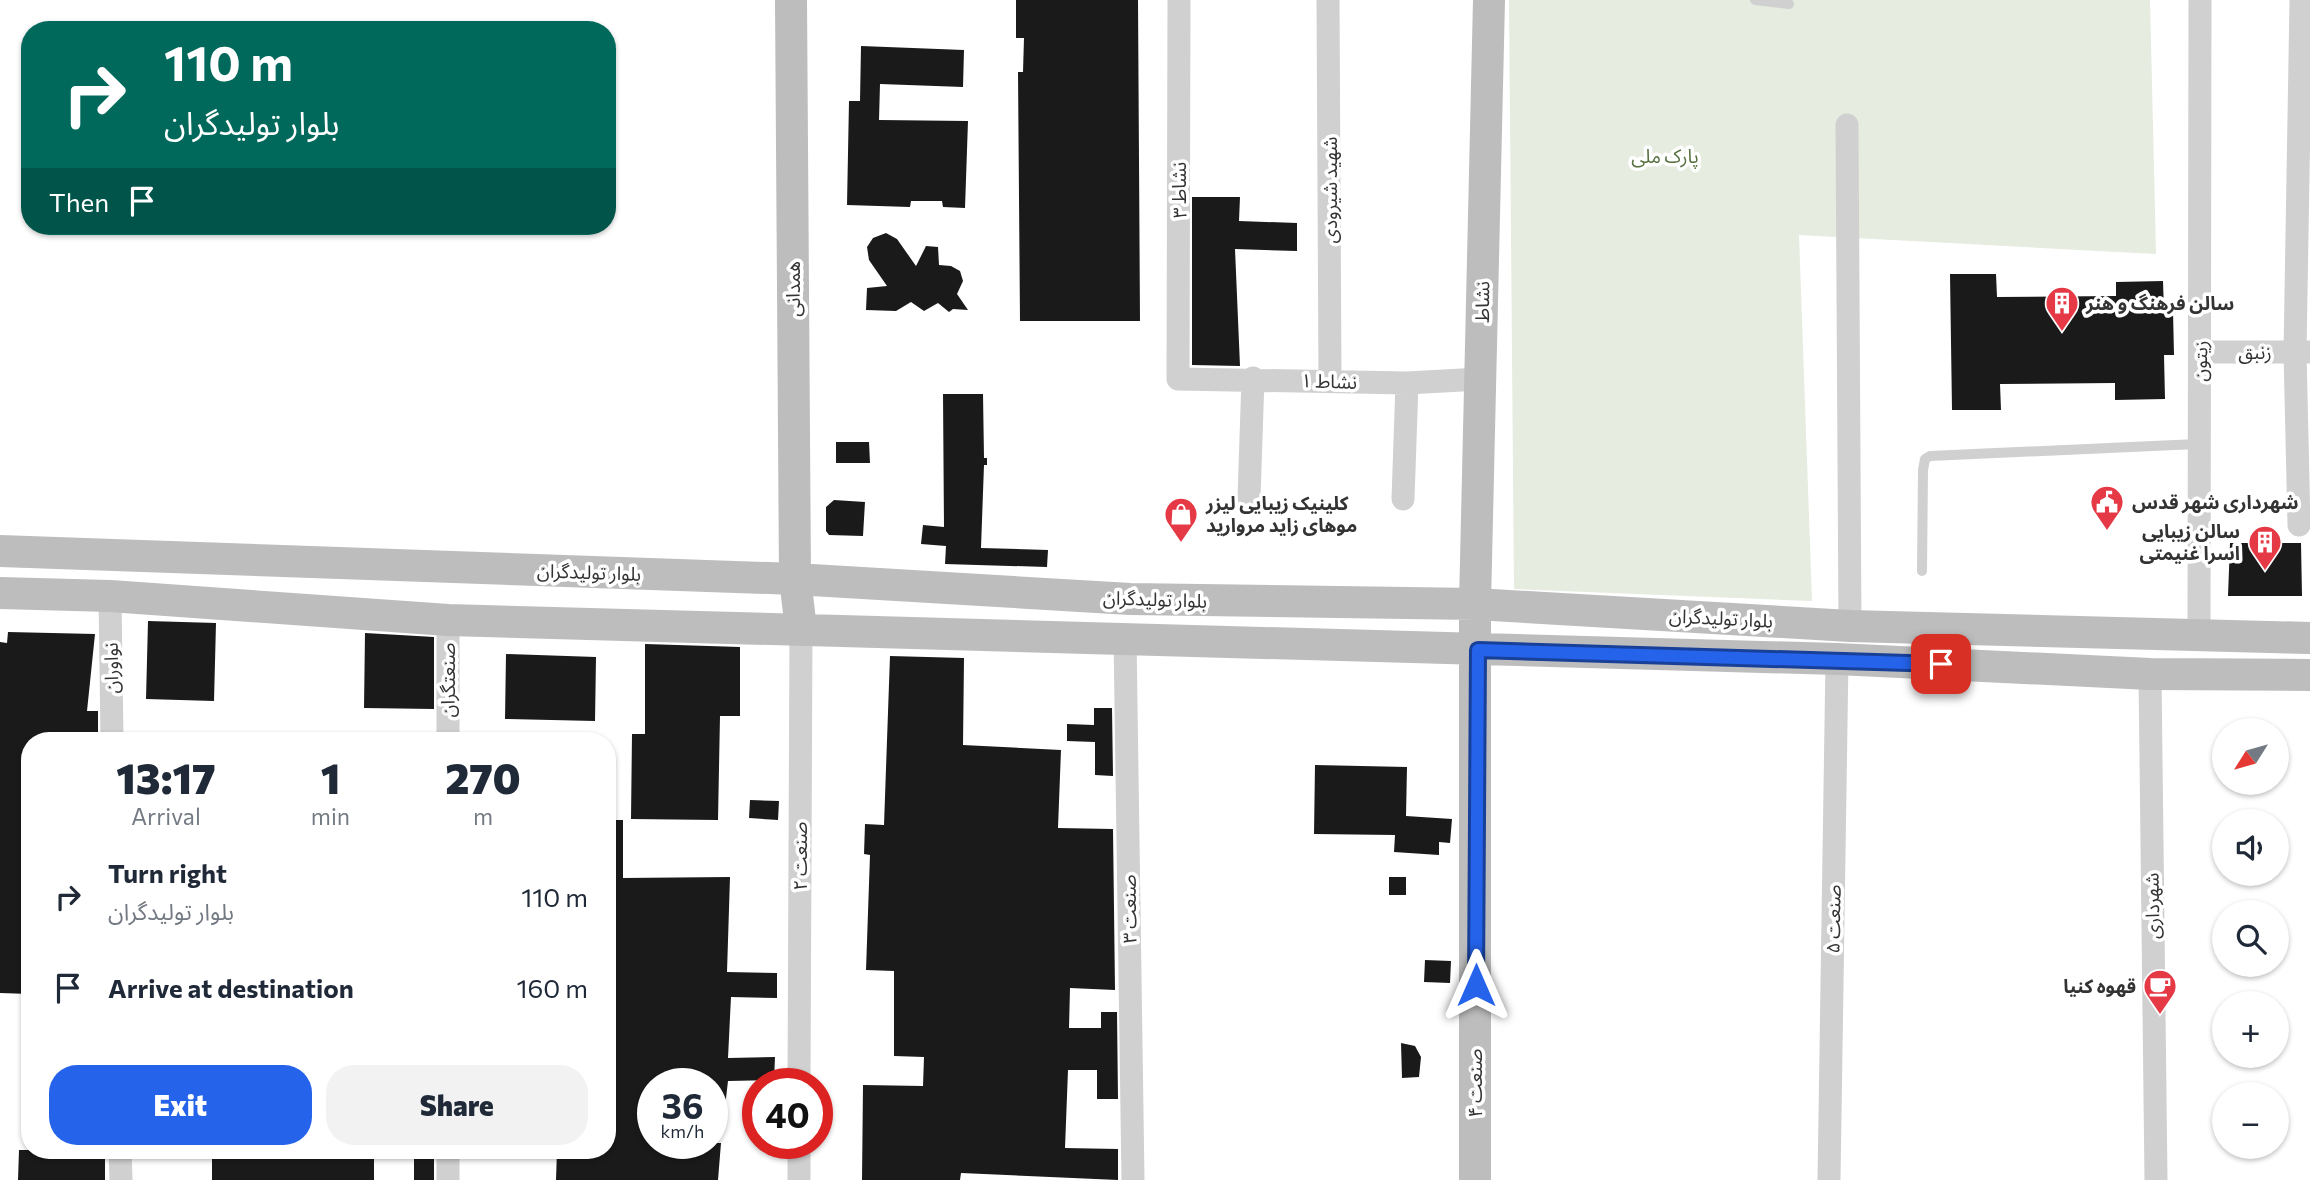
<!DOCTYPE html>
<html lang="en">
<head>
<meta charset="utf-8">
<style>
  body { margin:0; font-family:Commissioner,"Noto Sans Arabic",sans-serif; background:#f2f2f3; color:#1f2937; height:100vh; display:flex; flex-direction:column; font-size:26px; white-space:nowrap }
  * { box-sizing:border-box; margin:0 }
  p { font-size:23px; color:#747a83 }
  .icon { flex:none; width:38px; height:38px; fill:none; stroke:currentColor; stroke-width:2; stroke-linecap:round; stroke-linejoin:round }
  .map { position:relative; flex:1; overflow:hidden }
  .side { position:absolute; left:21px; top:732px; width:595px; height:427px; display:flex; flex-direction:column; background:#fff; border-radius:28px; box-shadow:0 2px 5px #0004 }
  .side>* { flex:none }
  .top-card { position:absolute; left:21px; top:21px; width:595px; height:214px; border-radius:28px; box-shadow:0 2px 5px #0004; background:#00695c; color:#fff; overflow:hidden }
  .needle { width:46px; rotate:233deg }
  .controls { position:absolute; left:2212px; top:718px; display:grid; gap:14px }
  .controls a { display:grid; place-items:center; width:77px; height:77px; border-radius:50%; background:#fff; box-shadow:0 2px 5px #0004; font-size:35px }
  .speed { position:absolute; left:637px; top:1068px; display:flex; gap:14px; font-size:35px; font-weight:700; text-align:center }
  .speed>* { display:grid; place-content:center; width:91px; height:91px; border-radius:50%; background:#fff; box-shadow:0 2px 5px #0004; line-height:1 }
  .speed small { font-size:18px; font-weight:400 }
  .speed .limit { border:10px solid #d22; background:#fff; color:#111 }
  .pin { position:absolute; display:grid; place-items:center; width:60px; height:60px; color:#fff; margin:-30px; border-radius:14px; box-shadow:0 4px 10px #0006 }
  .me { position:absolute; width:77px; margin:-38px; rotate:0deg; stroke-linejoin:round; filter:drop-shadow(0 0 5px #0008) }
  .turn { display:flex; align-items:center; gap:24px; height:147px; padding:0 28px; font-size:32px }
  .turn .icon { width:91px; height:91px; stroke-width:2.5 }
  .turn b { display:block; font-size:49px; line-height:60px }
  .then { display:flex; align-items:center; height:66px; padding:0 28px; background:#0003; gap:14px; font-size:26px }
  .eta { display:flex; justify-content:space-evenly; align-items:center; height:119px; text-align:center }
  .eta b { font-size:42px; font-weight:800; line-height:49px }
  .primary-button { display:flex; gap:14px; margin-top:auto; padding:14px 28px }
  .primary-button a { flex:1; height:80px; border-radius:28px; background:#2563eb; color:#fff; font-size:28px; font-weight:800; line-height:80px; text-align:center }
  .primary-button a+a { background:#f2f2f3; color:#1f2937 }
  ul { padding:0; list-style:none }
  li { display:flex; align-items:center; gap:21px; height:91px; padding:0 28px }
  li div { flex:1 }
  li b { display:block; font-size:26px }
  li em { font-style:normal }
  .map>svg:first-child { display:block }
  .green { fill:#e6ecdf }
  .building { fill:#1a1a1a }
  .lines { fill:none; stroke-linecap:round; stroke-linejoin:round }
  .lane { stroke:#d0d0d0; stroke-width:10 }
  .street { stroke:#d0d0d0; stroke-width:23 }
  .secondary { stroke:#bdbdbd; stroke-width:32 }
  .route-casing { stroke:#184099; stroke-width:18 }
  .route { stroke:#2563eb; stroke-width:12 }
  .labels { text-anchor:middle; stroke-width:7; stroke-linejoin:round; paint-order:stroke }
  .park-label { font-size:19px; fill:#56703f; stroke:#fff }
  .street-label { font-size:19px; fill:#333; stroke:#fff }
  .poi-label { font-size:19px; font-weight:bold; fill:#333; stroke:#fff; text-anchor:start }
</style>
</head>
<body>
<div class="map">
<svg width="2310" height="1180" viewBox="0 0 2310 1180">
  <rect width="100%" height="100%" fill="#fff"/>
  <!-- green -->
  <path class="green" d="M1509 0H2150L2156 254 1799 235 1812 601 1514 589Z"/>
  <!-- building -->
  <path class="building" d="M1016 0H1138L1140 321H1020L1018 72H1023L1024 38H1016Z
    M861 46 964 50 963 87 880 84 879 120 968 121 965 208 943 207 942 201H911L910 207 847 205 849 101H860Z
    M1192 197H1240L1239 221 1297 223V251L1235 249 1240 366 1192 365Z
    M886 233 897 239 916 266 926 246 938 247 939 265 951 266 960 271 963 281 957 294 968 310 953 309 949 312 938 303 924 311 911 302 896 311 866 310 867 288 887 286 869 260 867 247 873 238Z
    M1950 274H1996L1997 297 2116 296V282L2163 281 2164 311H2173L2174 355H2164L2165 399 2115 400V383L2000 384 2001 410H1952Z
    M943 394H983L984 458H987V465H984L981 548 1048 550 1047 567 945 564 946 546 921 544 923 525 944 527Z
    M836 442H869L870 463H836Z
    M834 500 865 502 863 536 829 535 826 531V507Z
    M2230 543H2301L2302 596H2228Z
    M148 621 216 623 214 701 146 699Z
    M8 632 95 634 87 711H98V738L30 740V994L0 993V642L7 643Z
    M365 633 434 637V709L364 708Z
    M645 644 740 647V716H720L718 820 631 819 632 734H645Z
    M506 654 596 657 595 721 505 719Z
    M890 656 964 658 963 745 1061 750 1058 828 1113 829 1115 990 1070 988 1069 1028H1101V1012H1117L1118 1099H1097V1070H1068L1065 1148 1118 1149V1180L961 1173 960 1180H862L863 1085 923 1086 924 1057 894 1056V971L866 970 870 855 864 854 865 824 884 825Z
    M1094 708H1112L1113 776 1095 775V742L1067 741V724L1094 725Z
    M1315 765 1407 767 1406 816 1452 819 1450 843 1439 842V855L1394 852 1395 835 1314 834Z
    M750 800 779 801 778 820 749 818Z
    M607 820H623V878L730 877 727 972 777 973V998L731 997 728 1058 775 1057 774 1080 728 1081 723 1124H712V1083H653V1143H721L718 1180H556L557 1150H607Z
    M1389 877H1406V895H1389Z
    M1425 960 1451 961 1450 983 1424 982Z
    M1401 1043 1415 1046 1421 1057 1419 1077 1402 1078Z
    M19 1150H105V1180H18Z
    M212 1150H374V1180H212Z
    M414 1150H434V1180H414Z"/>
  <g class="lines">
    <!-- lane -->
    <path class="lane" d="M1755 0 1789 4
      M1922 571 1923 470 1925 459 1930 456 2197 444"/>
    <!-- street -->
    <path class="street" d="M1179 0 1178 379 1407 383 1480 379
      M1328 0 1330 380
      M1847 125 1850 626
      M2201 352H2310
      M1249 498 1253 378
      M1403 499 1407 383
      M2299 525 2295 352 2301 0
      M110 596 112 740
      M1125 637 1133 1180
      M2199 637 2200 0
      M2150 674 2156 1180
      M448 740V620
      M799 1083 801 629
      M120 1150 121 1180
      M448 1180V1150
      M799 1180V1143
      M1829 1180 1837 659"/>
    <!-- secondary -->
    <path class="secondary" d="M791 0 795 579 801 629
      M0 551 795 579 1130 599 1475 604 1850 626 2310 638
      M0 593 110 596 448 620 1837 659 2150 674 2310 675
      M1475 1180V604L1489 0"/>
  </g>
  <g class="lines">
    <defs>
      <path id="route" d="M1476 985 1478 650 1941 664"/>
    </defs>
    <!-- route casing -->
    <use href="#route" class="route-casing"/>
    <!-- route -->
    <use href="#route" class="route"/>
  </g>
  <!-- icons -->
  <defs>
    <symbol id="building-pin" viewBox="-11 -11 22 30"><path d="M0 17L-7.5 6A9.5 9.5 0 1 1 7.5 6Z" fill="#e63946" stroke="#fff"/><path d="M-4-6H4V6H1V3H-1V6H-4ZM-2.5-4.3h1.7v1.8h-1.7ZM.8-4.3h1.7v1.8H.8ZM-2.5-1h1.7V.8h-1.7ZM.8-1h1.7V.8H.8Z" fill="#fff"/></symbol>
    <symbol id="civic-pin" viewBox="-11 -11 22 30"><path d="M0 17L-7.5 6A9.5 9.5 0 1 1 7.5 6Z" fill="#e63946" stroke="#fff"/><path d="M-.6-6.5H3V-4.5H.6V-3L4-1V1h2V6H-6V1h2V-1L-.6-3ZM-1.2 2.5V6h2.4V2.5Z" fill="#fff"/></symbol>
    <symbol id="shop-pin" viewBox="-11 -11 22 30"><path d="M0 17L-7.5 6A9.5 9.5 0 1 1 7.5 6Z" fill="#e63946" stroke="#fff"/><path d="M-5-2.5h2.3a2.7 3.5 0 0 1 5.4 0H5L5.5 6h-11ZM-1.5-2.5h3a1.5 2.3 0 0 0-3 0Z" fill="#fff"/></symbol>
    <symbol id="cafe-pin" viewBox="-11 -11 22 30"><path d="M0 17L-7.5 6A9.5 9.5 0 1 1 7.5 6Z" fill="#e63946" stroke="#fff"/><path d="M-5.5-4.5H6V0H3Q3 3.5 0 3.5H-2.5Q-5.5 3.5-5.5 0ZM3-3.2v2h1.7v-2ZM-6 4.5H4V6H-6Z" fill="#fff"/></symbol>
  </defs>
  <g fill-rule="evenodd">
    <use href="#building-pin" x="2043" y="284" width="38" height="52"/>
    <use href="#civic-pin" x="2088" y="483" width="38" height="52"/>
    <use href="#shop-pin" x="1162" y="495" width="38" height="52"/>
    <use href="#building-pin" x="2246" y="523" width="38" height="52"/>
    <use href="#cafe-pin" x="2141" y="967" width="38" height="52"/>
  </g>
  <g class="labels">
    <!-- park labels -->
    <g class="park-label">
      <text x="1665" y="163">پارک ملی</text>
    </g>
    <!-- street labels -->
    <g class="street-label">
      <text transform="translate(1179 190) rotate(-90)" y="7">نشاط ۳</text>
      <text transform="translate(1330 190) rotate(-90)" y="7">شهید شیرودی</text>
      <text transform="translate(793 289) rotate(-90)" y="7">همدانی</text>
      <text transform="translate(1482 302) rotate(-89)" y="7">نشاط</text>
      <text x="2255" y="359">زنبق</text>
      <text transform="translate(2200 361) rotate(-89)" y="7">زیتون</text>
      <text transform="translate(1329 381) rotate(2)" y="7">نشاط ۱</text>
      <text transform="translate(589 572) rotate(2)" y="7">بلوار تولیدگران</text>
      <text transform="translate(1155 599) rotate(2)" y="7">بلوار تولیدگران</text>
      <text transform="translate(1721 618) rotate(3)" y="7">بلوار تولیدگران</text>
      <text transform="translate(111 668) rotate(-91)" y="7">نواوران</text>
      <text transform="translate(448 680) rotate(-90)" y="7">صنعتگران</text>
      <text transform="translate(800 856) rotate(-90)" y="7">صنعت ۲</text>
      <text transform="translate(2152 906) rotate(-91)" y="7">شهرداری</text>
      <text transform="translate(1129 909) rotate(-91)" y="7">صنعت ۳</text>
      <text transform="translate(1833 919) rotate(-89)" y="7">صنعت ۵</text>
      <text transform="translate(1475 1083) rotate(-90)" y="7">صنعت ۴</text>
    </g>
    <!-- poi labels -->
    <g class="poi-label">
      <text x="2086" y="310">سالن فرهنگ و هنر</text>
      <text x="2132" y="509">شهرداری شهر قدس</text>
      <text x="1206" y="510">کلینیک زیبایی لیزر<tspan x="1206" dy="22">موهای زاید مروارید</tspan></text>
      <text x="2240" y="538" text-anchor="end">سالن زیبایی<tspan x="2240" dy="22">اسرا غنیمتی</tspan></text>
      <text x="2136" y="993" text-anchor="end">قهوه کنیا</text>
    </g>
  </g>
</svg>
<div class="controls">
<a><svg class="needle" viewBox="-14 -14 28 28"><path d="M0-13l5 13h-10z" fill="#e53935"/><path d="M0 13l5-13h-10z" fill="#747a83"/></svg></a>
<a><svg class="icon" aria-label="sound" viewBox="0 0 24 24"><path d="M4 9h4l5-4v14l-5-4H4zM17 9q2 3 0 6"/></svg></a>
<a><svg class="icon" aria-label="search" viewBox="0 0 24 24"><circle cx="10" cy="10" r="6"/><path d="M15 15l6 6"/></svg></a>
<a>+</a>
<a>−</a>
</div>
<div class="speed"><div>36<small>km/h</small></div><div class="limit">40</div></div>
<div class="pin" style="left:1941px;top:664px;background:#d93025"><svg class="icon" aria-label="arrive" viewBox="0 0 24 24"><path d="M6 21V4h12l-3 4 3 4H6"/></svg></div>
<svg class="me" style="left:1476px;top:985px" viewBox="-20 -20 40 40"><path d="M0-17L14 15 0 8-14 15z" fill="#2563eb" stroke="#fff" stroke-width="4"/></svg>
<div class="top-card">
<div class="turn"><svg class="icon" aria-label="right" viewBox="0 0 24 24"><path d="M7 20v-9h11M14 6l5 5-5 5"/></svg><div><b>110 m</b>بلوار تولیدگران</div></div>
<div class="then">Then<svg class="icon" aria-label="arrive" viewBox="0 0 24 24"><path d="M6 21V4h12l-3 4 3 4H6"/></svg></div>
</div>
<section class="side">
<div class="eta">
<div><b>13:17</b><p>Arrival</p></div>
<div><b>1</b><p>min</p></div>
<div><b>270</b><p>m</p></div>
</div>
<ul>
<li><svg class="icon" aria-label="right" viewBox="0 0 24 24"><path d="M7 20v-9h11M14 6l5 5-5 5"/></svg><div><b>Turn right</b><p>بلوار تولیدگران</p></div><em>110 m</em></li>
<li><svg class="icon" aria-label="arrive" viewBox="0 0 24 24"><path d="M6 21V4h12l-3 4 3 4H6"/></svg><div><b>Arrive at destination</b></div><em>160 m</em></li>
</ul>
<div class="primary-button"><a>Exit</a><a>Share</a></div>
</section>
</div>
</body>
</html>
